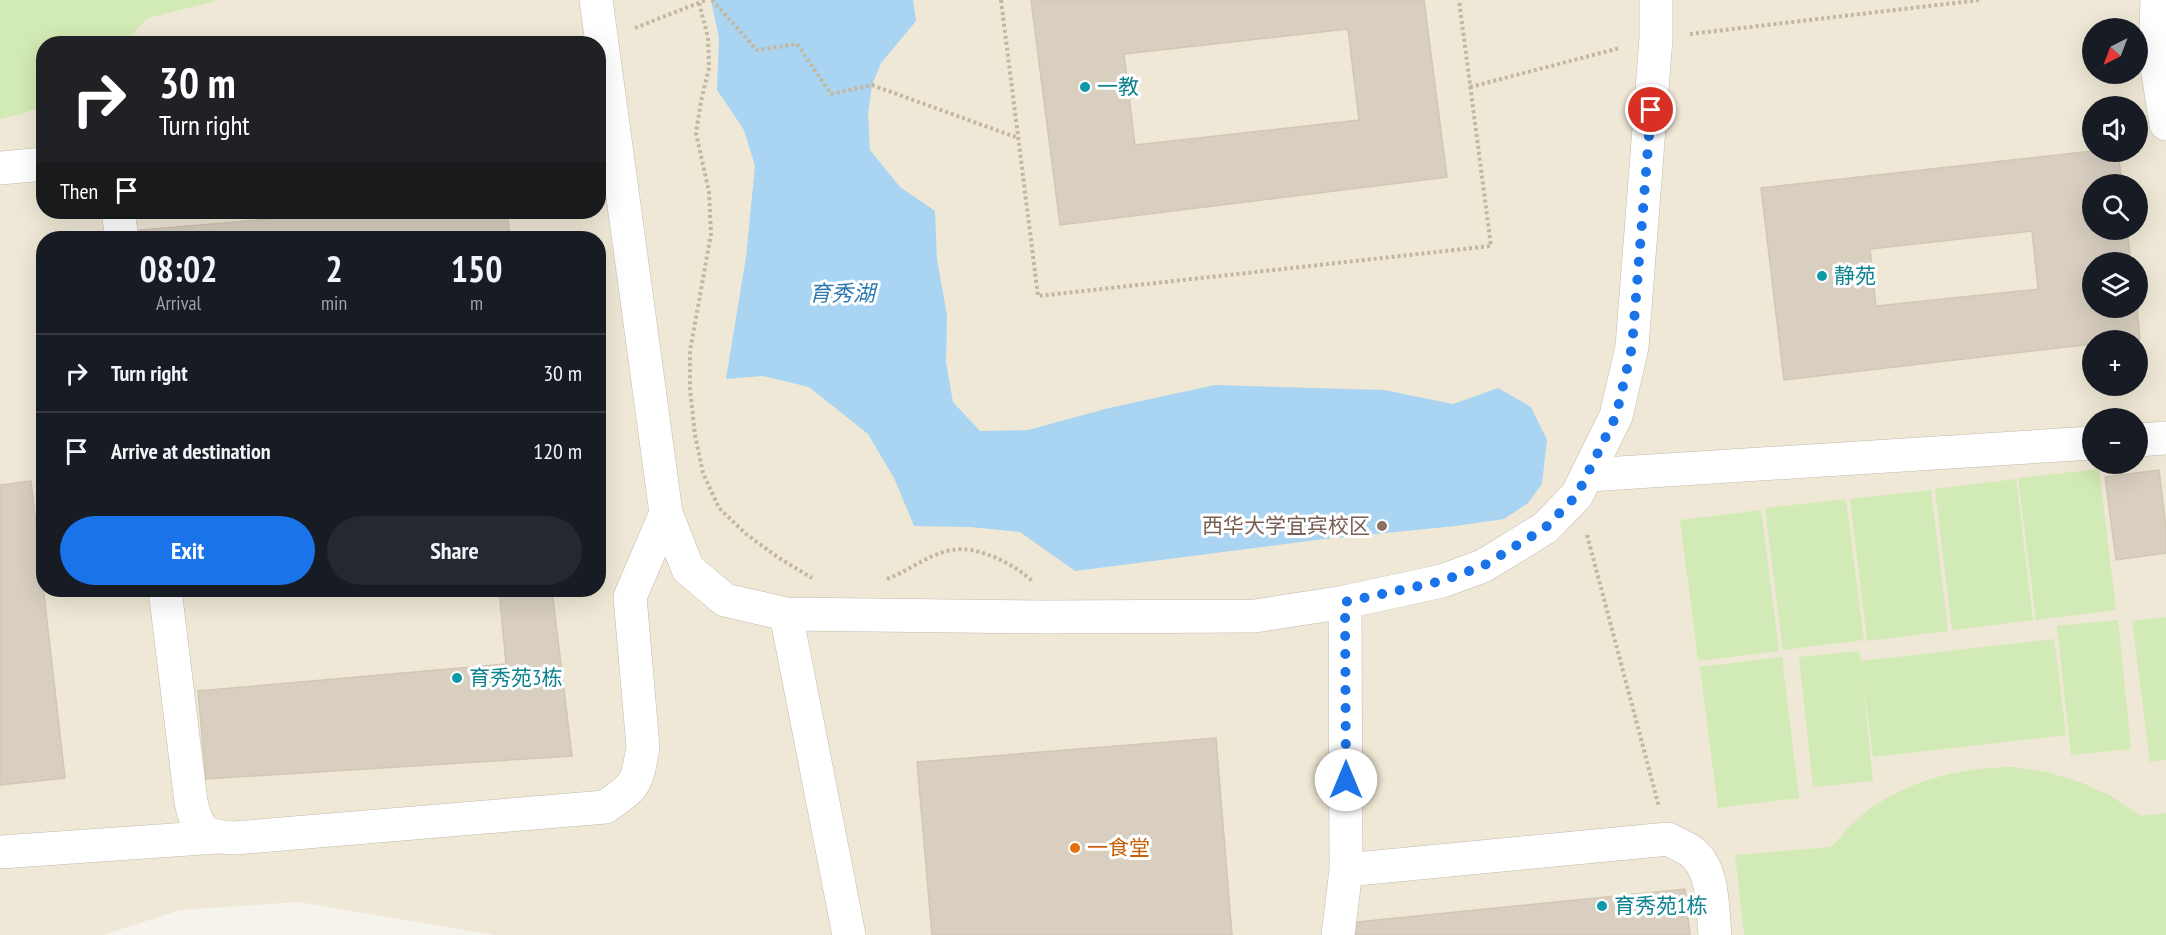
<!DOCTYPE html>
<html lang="en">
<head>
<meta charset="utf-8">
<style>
  body { margin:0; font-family:"PT Sans Narrow","Noto Sans SC",sans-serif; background:#242831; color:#f1f3f6; height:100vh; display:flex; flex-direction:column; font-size:22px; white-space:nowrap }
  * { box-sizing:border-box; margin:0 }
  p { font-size:20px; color:#9ea1a6 }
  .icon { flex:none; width:33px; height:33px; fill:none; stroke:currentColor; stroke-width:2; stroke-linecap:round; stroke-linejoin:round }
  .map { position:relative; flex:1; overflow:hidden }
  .drawer { position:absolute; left:36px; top:231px; width:570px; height:366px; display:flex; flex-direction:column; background:#171b24; border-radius:24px; box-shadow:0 6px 24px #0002 }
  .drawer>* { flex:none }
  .banner { position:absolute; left:36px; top:36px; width:570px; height:183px; border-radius:24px; box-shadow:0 6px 24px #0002; background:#202124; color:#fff; overflow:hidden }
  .needle { width:39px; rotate:222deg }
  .tools { position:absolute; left:2082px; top:18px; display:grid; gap:12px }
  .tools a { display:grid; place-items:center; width:66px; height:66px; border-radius:50%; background:#171b24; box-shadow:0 6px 24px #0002; font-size:30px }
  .pin { position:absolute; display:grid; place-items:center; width:51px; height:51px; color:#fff; margin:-26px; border:3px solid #fff; border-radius:50%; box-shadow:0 2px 6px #0007 }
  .me { position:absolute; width:66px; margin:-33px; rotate:0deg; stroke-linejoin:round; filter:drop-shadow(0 0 4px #0008) }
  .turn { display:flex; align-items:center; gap:21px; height:126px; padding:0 24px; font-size:27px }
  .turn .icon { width:78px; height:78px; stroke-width:2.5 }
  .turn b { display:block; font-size:42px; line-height:51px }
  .then { display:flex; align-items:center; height:57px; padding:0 24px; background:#0003; gap:12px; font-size:22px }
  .eta { display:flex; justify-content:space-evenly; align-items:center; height:102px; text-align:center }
  .eta b { font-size:36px; font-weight:800; line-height:42px }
  .action { display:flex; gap:12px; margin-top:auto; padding:12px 24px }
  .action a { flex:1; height:69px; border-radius:36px; background:#1a73e8; color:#fff; font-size:24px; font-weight:800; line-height:69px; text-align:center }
  .action a+a { background:#242831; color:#f1f3f6 }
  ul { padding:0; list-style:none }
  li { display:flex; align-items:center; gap:18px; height:78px; padding:0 24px; border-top:2px solid #363941 }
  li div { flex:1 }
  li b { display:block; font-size:22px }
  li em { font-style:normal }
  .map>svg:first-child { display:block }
  .education { fill:#efe8d6; fill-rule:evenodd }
  .green { fill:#d2eab5 }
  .water { fill:#a9d4f2 }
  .building { fill:#d8cfc1; stroke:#d3c7b4; stroke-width:1.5; fill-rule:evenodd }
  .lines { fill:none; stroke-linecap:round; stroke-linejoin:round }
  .street-casing { stroke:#c2bbae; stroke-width:34 }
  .path { stroke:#c4b79f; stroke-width:4; stroke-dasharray:3 3; stroke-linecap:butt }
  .street { stroke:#fff; stroke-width:33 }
  .route { stroke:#1a73e8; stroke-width:10; stroke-dasharray:0 18 }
  .culture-dot { fill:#0f9aa8; stroke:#fff; stroke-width:2 }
  .education-dot { fill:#8d6e63; stroke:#fff; stroke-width:2 }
  .food-dot { fill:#e8710a; stroke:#fff; stroke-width:2 }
  .labels { text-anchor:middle; stroke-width:6; stroke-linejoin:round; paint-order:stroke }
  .culture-label { font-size:21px; fill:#0d838f; stroke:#fff; text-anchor:start }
  .education-label { font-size:21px; fill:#785e54; stroke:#fff; text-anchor:end }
  .food-label { font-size:21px; fill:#c56008; stroke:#fff; text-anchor:start }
  .water-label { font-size:22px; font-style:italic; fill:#2e7ab2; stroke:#fff }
</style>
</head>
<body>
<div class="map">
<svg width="2166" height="935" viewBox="0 0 2166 935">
  <rect width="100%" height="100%" fill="#f6f3ec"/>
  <!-- education -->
  <path class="education" d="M0 0H2166V935H494L299 902 180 910 103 935H0ZM2092 28H2138V74H2092ZM44 44H598V212H44ZM2092 106H2138V152H2092ZM2092 184H2138V230H2092ZM44 238H598V590H44ZM2092 262H2138V308H2092ZM2092 340H2138V386H2092ZM2092 418H2138V464H2092Z"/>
  <!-- green -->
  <path class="green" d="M0 0H215V1L148 18 124 43 44 44 43 106 21 114 0 119Z
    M2099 469 2116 610 2036 620 2018 478Z
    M2016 479 2033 620 1952 630 1935 489Z
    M1931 490 1948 631 1867 641 1850 499Z
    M1846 499 1864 640 1783 650 1765 508Z
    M1761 510 1779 651 1698 661 1680 520Z
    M2166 617V760L2150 762 2132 621Z
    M2118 620 2131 749 2071 755 2057 626Z
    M2054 639 2066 735 1873 757 1862 674 1873 781 1813 787 1799 657 1859 651 1861 661Z
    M1782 657 1799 798 1718 808 1700 667Z
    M2013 767 2047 772 2080 782 2111 796 2140 816 2166 813V935H1744L1735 855 1831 847C1838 840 1845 831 1853 823 1897 782 1955 768 2013 767Z"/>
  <!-- water -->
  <path class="water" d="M711 0H913L916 21 881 63 872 85 868 114 870 150 900 187 935 211 937 260 947 315 946 362 953 402 980 431 1028 430 1109 408 1215 385 1384 390 1453 404 1498 388 1531 407 1547 440 1542 484 1528 503 1504 519 1456 526 1324 539 1075 571 1020 532 970 527 914 526 894 478 868 434 809 387 763 376 726 379 746 257 755 166 744 130 717 90 719 38Z"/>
  <!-- building -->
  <path class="building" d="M1031 0H1424L1447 177 1060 225ZM1348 29 1359 120 1135 145 1124 54Z
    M2092 151 2118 152 2122 184H2092V230H2127L2131 262H2092V308H2137L2140 339 2092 340V344L1784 380 1761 188ZM2032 231 2038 289 1876 306 1870 249Z
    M352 212H507L510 238H130L129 231Z
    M2159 470 2166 528V553L2116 560 2105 477Z
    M31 481 65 778 0 785V485Z
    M499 590H552L572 756 206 779 198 691 506 664Z
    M1216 738 1232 935H932L917 762Z
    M1685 889 1690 935H1349L1348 923Z"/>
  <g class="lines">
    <defs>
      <path id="street" d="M596 0 666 513 688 569 725 600 786 614 1045 617 1255 616 1345 602 1442 581 1483 566 1545 528 1577 495 1616 416 1632 347 1656 38V0
        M2157 0 2155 55 2166 124
        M0 168 44 164
        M118 212 122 238
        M2138 440 2166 438
        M1588 475 2092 443
        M165 590 191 802C198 832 205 837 235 838L605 807C636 786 637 784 643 747L630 597 666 513
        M786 614 849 935
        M0 852 217 837
        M1346 870 1668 839C1675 843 1683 846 1689 850 1715 867 1712 908 1715 935
        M1338 935 1346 870 1345 602"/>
    </defs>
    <!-- street casing -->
    <use href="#street" class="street-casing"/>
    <!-- path -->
    <path class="path" d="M712 0 757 50 797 44 831 94 872 85 1018 138
      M1001 0 1038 296 1491 246 1459 0
      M699 3 708 37 709 68 701 101 696 133 709 192 711 234 690 351V389L695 435 703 473 719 508 746 534 779 558 812 578
      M635 28 706 0
      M1690 34 1980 0
      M1470 87 1620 48
      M1587 535 1659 807
      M887 579C909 571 928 554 952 550 977 545 1015 564 1033 582"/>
    <!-- street -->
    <use href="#street" class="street"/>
  </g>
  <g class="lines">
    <!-- route -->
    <path class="route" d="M1346 780 1345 602 1442 581 1483 566 1545 528 1577 495 1616 416 1632 347 1651 110"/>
  </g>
  <!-- markers -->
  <g class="culture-dot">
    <circle cx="1085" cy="87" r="6"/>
    <circle cx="1822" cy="276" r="6"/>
    <circle cx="457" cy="678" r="6"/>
    <circle cx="1602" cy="906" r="6"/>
  </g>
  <circle class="education-dot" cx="1382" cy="526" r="6"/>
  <circle class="food-dot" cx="1075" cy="848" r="6"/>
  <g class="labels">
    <!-- culture labels -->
    <g class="culture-label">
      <text x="1097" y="94">一教</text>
      <text x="1834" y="283">静苑</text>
      <text x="469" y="685">育秀苑3栋</text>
      <text x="1614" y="913">育秀苑1栋</text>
    </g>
    <!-- education labels -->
    <g class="education-label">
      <text x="1370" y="533">西华大学宜宾校区</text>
    </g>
    <!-- food labels -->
    <g class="food-label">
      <text x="1087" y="855">一食堂</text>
    </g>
    <!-- water labels -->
    <g class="water-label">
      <text x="842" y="301">育秀湖</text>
    </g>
  </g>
</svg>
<div class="tools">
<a><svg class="needle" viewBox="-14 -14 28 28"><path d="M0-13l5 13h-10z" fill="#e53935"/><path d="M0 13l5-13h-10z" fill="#9ea1a6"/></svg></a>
<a><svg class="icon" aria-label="sound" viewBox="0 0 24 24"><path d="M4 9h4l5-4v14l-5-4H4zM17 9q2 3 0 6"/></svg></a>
<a><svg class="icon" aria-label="search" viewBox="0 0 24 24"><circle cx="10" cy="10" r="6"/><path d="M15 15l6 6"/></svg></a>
<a><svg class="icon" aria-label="layers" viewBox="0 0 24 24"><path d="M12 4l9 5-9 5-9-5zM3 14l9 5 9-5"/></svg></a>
<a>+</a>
<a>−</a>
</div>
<div class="pin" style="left:1651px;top:110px;background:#d93025"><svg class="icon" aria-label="arrive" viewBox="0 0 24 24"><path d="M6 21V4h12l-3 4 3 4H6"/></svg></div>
<svg class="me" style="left:1346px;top:780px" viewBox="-20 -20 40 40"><circle r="19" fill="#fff"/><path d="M0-13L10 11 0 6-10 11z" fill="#1a73e8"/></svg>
<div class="banner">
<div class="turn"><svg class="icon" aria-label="right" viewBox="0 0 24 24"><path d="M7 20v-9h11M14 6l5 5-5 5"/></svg><div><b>30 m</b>Turn right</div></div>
<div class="then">Then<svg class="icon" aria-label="arrive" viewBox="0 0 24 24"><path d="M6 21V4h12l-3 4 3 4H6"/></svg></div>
</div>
<section class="drawer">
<div class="eta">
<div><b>08:02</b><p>Arrival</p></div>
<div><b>2</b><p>min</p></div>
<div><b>150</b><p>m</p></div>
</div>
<ul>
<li><svg class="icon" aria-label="right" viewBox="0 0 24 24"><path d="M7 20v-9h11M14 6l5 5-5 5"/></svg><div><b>Turn right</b></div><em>30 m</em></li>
<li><svg class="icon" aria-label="arrive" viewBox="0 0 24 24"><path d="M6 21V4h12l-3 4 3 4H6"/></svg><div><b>Arrive at destination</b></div><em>120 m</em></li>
</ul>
<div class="action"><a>Exit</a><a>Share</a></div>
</section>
</div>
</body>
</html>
